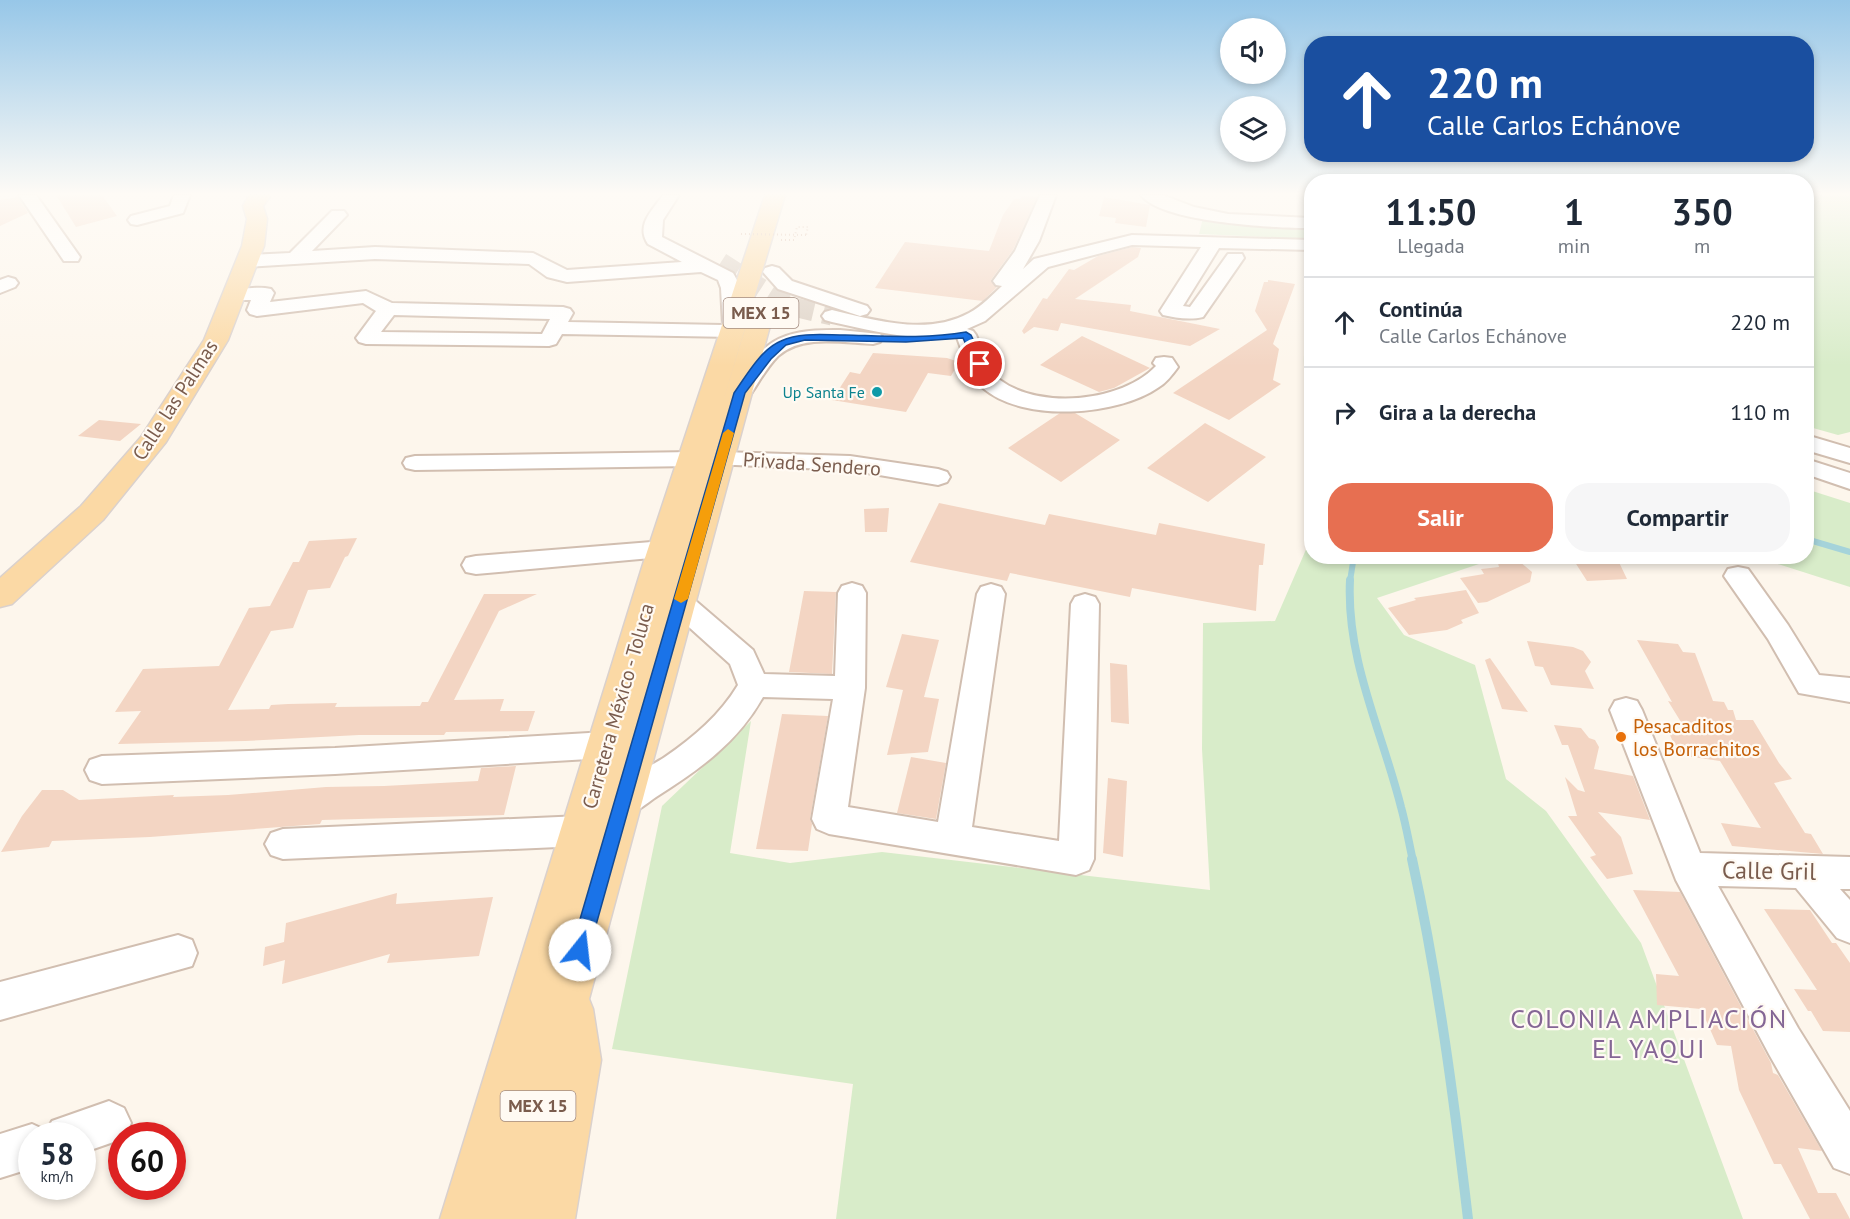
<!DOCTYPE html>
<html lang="es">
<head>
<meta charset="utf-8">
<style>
  body { margin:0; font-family:"PT Sans",sans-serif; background:#f6f6f7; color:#1f2937; height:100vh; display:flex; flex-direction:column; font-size:22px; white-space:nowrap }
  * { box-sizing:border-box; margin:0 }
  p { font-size:20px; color:#747a83 }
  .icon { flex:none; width:33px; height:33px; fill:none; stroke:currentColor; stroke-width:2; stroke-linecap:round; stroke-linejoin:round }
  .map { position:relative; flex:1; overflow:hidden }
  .details { position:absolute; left:1304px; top:174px; width:510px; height:390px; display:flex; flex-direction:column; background:#fff; border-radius:24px; box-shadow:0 3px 9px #0003 }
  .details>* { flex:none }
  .hud { position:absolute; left:1304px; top:36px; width:510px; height:126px; border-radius:24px; box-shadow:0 3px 9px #0003; background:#1a4fa0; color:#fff; overflow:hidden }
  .controls { position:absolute; left:1220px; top:18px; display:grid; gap:12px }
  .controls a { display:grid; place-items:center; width:66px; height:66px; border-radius:50%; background:#fff; box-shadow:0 3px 9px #0003; font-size:30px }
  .speed { position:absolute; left:18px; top:1122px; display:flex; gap:12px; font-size:30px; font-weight:700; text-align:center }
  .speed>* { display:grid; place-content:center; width:78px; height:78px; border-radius:50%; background:#fff; box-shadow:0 3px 9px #0003; line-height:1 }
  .speed small { font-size:15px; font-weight:400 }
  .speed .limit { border:9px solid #d22; background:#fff; color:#111 }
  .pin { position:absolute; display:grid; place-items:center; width:51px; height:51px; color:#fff; margin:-26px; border:3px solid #fff; border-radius:50%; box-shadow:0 2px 6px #0007 }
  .me { position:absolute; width:66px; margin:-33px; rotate:16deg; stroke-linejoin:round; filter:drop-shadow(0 0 4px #0008) }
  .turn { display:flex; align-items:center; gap:21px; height:126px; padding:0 24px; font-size:27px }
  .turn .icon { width:78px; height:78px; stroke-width:2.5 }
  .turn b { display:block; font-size:42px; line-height:51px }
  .eta { display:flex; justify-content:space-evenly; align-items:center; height:102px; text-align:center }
  .eta b { font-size:36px; font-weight:700; line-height:42px }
  .primary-button { display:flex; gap:12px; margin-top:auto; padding:12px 24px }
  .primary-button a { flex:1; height:69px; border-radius:24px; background:#e76f51; color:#fff; font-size:24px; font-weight:700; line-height:69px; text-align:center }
  .primary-button a+a { background:#f6f6f7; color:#1f2937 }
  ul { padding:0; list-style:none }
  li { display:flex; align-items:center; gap:18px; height:90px; padding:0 24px; border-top:2px solid #e0e1e3 }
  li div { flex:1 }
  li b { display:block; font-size:22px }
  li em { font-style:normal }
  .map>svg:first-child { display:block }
  .green { fill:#d8ecc9 }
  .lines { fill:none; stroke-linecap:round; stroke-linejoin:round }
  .stream-far2 { stroke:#a5d3da; stroke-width:6 }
  .stream-far1 { stroke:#a5d3da; stroke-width:8 }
  .stream { stroke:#a5d3da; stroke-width:10 }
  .building { fill:#f3d5c3 }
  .minor-tunnel { stroke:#dcd0c4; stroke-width:19; stroke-dasharray:19 10; stroke-linecap:butt }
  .minor-casing { stroke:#d1beb0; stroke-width:4 }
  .major-casing { stroke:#dad1cd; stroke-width:3 }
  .path { stroke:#d9b8a5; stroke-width:2; stroke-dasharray:1 3; stroke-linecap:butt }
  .minor { fill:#fff; fill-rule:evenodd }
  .major { fill:#fbd9a5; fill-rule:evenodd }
  .path-bridge { stroke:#d9b8a5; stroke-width:2; stroke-dasharray:1 3; stroke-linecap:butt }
  .route { fill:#1a73e8; stroke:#114b97; stroke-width:1.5 }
  .slow { fill:#f59e0b }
  .culture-dot { fill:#0f9aa8; stroke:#fffaf3; stroke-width:2 }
  .food-dot { fill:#e8710a; stroke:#fffaf3; stroke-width:2 }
  .labels { text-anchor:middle; stroke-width:4.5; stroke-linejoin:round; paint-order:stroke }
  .far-culture-label { font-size:16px; fill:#0d838f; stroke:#fffaf3; text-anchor:end }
  .shield { fill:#fffaf3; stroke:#a28b7f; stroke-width:1.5 }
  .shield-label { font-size:18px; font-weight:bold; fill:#7a5c4d }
  .street-label { font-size:20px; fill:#7a5c4d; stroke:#fffaf3 }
  .food-label { font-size:20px; fill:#c56008; stroke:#fffaf3; text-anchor:start }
  .near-street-label { font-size:24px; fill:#7a5c4d; stroke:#fffaf3 }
  .near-neighbourhood-label { font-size:26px; letter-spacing:1.5px; fill:#846695; stroke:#fffaf3 }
</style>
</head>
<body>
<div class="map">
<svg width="1850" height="1219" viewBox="0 0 1850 1219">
  <rect width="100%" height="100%" fill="#fdf6ec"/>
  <!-- green -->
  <path class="green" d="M1817 195H1850V432L1838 435 1806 426V197Z
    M1203 218 1311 225V239L1199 234Z
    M1311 322V401C1302 370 1301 353 1311 322Z
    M1806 489 1850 503V587L1756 557 1806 556Z
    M1311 538V556L1500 557 1377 598 1404 635 1475 665 1506 779 1546 811 1641 943 1743 1219H836L853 1084 612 1049 662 806 751 721 730 853 790 863 882 852 1210 890 1202 749 1203 623 1275 621Z"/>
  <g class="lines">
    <!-- stream-far2 -->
    <path class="stream-far2" d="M1806 539 1850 552
      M1350 581 1354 556"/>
    <!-- stream-far1 -->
    <path class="stream-far1" d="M1350 580C1346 660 1382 731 1401 807 1406 825 1409 843 1413 861"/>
    <!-- stream -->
    <path class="stream" d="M1412 859C1438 978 1454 1099 1468 1219"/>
  </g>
  <!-- building -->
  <path class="building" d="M56 195H102L117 216 76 227Z
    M1022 196 1037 197 1013 250 991 280 997 287 983 301 875 288 905 242 989 251 1003 215 1014 199H1020Z
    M18 197 28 213 0 226V200Z
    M1104 197 1150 205 1146 227 1115 223 1116 218 1099 216Z
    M1132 247 1141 248 1138 257 1075 299 1131 305 1130 311 1220 329 1190 346 1061 323 1058 331 1034 327 1024 334 1022 331 1043 298 1047 299 1069 269 1074 270 1098 256Z
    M1268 280 1295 284 1273 344 1279 349 1273 380 1281 384 1229 420 1173 393 1267 330 1255 311 1264 282H1268Z
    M1082 336 1150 368 1114 388 1099 392 1040 365Z
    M873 353 947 358 959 362 951 376 928 373 906 412 832 400 850 372 860 374Z
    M1060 413H1075L1120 440 1061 482 1008 448Z
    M99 420 141 424 120 441 78 436Z
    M1205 423 1266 457 1208 502 1147 468Z
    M939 503 1045 525 1049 514 1156 535 1159 523 1265 544 1263 565H1259L1256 611 1132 588 1130 597 1010 573 1007 581 910 562Z
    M889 508 887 532H865L864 509Z
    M357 538 348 556 345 557 330 588 308 590 293 628 271 631 228 710 269 709 271 705 288 704 337 703 335 707 420 706 422 702H428L484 594H537L499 611 454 700 504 699 500 711H535L528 731 446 732 444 735H359L245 741 118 744 141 711 115 712 143 669 219 666 249 608 270 606 293 562H299L309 541Z
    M1571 556H1616L1627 579 1587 581Z
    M1519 561 1532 572 1530 582 1487 602 1478 603 1460 578 1484 574 1481 569 1499 567 1498 563Z
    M1466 590 1479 613 1461 620 1463 623 1447 630 1409 635 1388 608 1416 600 1414 598Z
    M804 591 836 592 832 674 789 672Z
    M902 634 939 640 924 697 939 699 928 752 887 755 903 690 886 687Z
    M1637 640 1678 644 1683 652 1695 653 1713 701 1724 702 1728 710H1733L1736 720H1753L1779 763 1792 779 1774 783 1805 833 1811 834 1823 854 1732 846 1721 823 1761 828 1720 761 1679 755 1669 733 1689 735 1668 701 1672 702Z
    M1527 641 1573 647 1583 651 1591 662 1585 671 1594 689 1551 685 1543 667 1535 666Z
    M1490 658 1528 712 1502 709 1485 660Z
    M1110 663 1127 665 1129 724 1111 722Z
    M782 714 828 716 810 819 812 824 808 851 756 849Z
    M1554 725 1581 728 1589 738 1595 740 1599 747 1594 769 1633 776 1650 820 1598 812 1621 837 1633 874 1607 879 1590 857 1596 855 1568 816H1577L1565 777 1578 790 1585 792 1568 745H1562Z
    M911 757 946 763 936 819 897 813Z
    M516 766 504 815 322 820 320 824 150 837 52 841 49 847 1 852 22 816 42 790H63L79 800 174 795 173 797 228 795 326 787 384 786 478 781 481 768Z
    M1108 778 1127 781 1123 857 1103 853Z
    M1633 890 1680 892 1771 1063 1773 1073 1778 1075 1822 1151 1798 1148 1818 1193H1836L1850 1219H1810L1781 1164H1774L1739 1090 1731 1046 1717 1045 1701 1009 1657 1005 1656 974 1679 976Z
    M397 893 396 904 493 897 479 956 387 963 390 954 282 984 285 960 263 966 265 947 284 942 286 923Z
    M1764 909 1810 910 1832 943H1836L1850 963V1032L1823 1031 1811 1011H1808L1794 989 1817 990Z"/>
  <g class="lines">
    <!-- minor-tunnel -->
    <path class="minor-tunnel" d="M721 262 789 306 832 316"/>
    <defs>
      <path id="minor" d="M19 195H36L80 257 78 261H64Z
        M174 195H190L183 213 137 225 131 224 128 220 131 216 170 206Z
        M663 195H679L663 220 662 237 733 273C744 290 743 311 744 331L741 335 734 337 562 334 556 344 549 346 366 344 359 342 356 338 376 311 363 303 257 316 250 314 247 310 251 300H227L224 296 227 292C240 289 258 286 271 289L274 293 270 302 366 291 392 303 563 307 570 309 573 313 568 322 723 325 721 288 718 280 701 272 567 282 547 277 529 264 375 259 247 267 240 265 238 261 240 257 247 255 290 253 332 211H344L347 215 312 251 375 247 533 253 567 270 682 262 648 244C635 225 653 210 663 195ZM394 315 550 319 542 334 381 332Z
        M1040 195H1056L1039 241 1023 269 1034 259 1132 235 1311 240V250L1219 248 1183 306 1190 307 1228 254H1242L1244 258 1203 317C1191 320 1175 318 1163 315L1160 311 1201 247 1132 245 1048 267 985 321 967 329 973 331 976 335C982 349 988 371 1000 380 1040 410 1122 402 1156 366L1153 363 1156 358 1164 357 1172 358 1178 367C1173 374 1166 383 1159 387 1118 416 1023 423 983 388 968 376 963 352 956 335L957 333C915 343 873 331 832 322L825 320 822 316 825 312 832 310C875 320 927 336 969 313 981 307 992 295 1002 286L996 285 993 281 1015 251Z
        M1141 195H1163L1194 207 1228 214 1311 218V228C1276 228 1162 223 1141 195Z
        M772 266 779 268 792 281 867 306 870 310 867 314 860 316 778 289 763 272 765 268Z
        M8 277 15 279 18 283 15 287 0 293V280Z
        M840 330 880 334 883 338 880 342 873 344C844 343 802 334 778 356 766 368 758 384 748 398L740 400 732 398 729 393C764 342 775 329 840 330Z
        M1806 435 1850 448V463L1806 450Z
        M693 452 702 454 705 459 702 464 693 466 415 470 406 468 403 463 406 458 415 456Z
        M721 452 850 456 938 469 947 472 950 477 947 482 938 485 850 470 712 464 709 459 712 454Z
        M1806 459 1850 473V489L1806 474Z
        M664 541 673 544 677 550 673 556 476 574 466 572 462 565 466 558 476 556Z
        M1738 567 1748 569 1788 625 1819 675 1850 678V702L1799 693 1768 639 1724 576 1728 569Z
        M852 583 862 586 866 593 865 688 848 807 938 822 977 594 981 587 991 584 1001 587 1005 594 972 827 1059 841 1071 604 1075 597 1085 594 1095 597 1099 604 1094 859 1089 870 1076 875 829 834 817 829 812 819 833 699 763 697C738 742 699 770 656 797 647 803 635 814 624 815 620 815 615 812 611 811L606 801C616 781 647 769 665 757 694 737 720 715 738 685L730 664 670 610 666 603 670 596 680 593 690 596 753 650 764 674 835 676 838 593 842 586Z
        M1626 698 1637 701 1642 710 1700 853 1850 857V889H1840L1850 900V943L1837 938 1796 888 1718 886 1798 1028 1850 1111V1174L1834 1168 1770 1056 1676 880 1610 710 1615 701Z
        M606 732 617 736 622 745 617 754 606 758 335 774 102 784 90 780 85 770 90 760 102 756 335 748Z
        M581 816 593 820 598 831 593 842 581 846 283 859 271 855 265 844 271 833 283 829Z
        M178 935 192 940 197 953 192 966 0 1020V982Z
        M109 1101 124 1108 131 1123 125 1136H122V1139L82 1153V1136H32V1168L0 1178V1134L32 1124 47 1131 52 1121Z"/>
      <path id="major" d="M249 195H271L263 206 267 219 264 246 228 340 166 442 103 520 12 604 0 607V578L81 506 141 437 204 340 242 246 247 219 243 206Z
        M765 195H785L718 418 747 322 751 317 759 315 767 317 771 322 589 999 593 1009 601 1060 575 1219H440L644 561Z"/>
    </defs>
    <!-- minor casing -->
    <use href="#minor" class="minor-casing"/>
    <!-- major casing -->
    <use href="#major" class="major-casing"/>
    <!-- path -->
    <path class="path" d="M781 240H794L797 227H808L806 235"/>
    <!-- minor -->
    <use href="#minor" class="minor"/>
    <!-- major -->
    <use href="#major" class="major"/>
    <!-- path-bridge -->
    <path class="path-bridge" d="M741 234 806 235"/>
  </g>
  <!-- sky -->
  <linearGradient id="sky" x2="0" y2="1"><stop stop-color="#97c7e8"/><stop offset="0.53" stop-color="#fefbf6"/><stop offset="1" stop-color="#fefbf6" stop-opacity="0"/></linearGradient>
  <rect width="1850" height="366" fill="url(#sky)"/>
  <!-- route -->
  <path class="route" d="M966 332 971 335 985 364 984 367H976L963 338 906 342 805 340 786 345 771 359 745 393 589 950 587 956 580 959 574 956 571 950 734 393C746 376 761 349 781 341 801 332 824 335 845 335 885 336 926 339 966 332Z"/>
  <!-- slow -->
  <path class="slow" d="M728 429 734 433 688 599 681 603 674 599 723 433Z"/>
  <!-- markers -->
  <circle class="culture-dot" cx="877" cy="392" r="6"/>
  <circle class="food-dot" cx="1621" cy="737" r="6"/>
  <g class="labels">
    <!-- far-culture labels -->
    <g class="far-culture-label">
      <text x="865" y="398">Up Santa Fe</text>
    </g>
    <!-- shield labels -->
    <g class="shield">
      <rect x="723.5" y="298" width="75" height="30" rx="4.5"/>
      <rect x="500.5" y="1091" width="75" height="30" rx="4.5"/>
    </g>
    <g class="shield-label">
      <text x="761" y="319">MEX 15</text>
      <text x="538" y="1112">MEX 15</text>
    </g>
    <!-- street labels -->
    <g class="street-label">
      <text transform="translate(175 400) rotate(-57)" y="7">Calle las Palmas</text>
      <text transform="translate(812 464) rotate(4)" y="7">Privada Sendero</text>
      <text transform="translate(618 706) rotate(-74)" y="7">Carretera México - Toluca</text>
    </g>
    <!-- food labels -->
    <g class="food-label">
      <text x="1633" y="733">Pesacaditos<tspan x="1633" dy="23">los Borrachitos</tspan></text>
    </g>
    <!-- near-street labels -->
    <g class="near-street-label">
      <text transform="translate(1769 871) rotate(1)" y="8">Calle Gril</text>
    </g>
    <!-- near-neighbourhood labels -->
    <g class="near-neighbourhood-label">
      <text x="1649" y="1028">COLONIA AMPLIACIÓN<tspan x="1649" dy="30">EL YAQUI</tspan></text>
    </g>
  </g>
</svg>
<div class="controls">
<a><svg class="icon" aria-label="sound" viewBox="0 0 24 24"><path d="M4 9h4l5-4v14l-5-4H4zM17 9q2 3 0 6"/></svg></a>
<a><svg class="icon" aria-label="layers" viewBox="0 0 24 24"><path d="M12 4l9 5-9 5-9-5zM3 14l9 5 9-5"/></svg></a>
</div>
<div class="speed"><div>58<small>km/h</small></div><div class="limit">60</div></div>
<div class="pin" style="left:980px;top:364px;background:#d93025"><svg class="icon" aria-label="arrive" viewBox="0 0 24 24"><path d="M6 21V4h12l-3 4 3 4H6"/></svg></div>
<svg class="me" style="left:580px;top:950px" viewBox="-20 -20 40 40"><circle r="19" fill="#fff"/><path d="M0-13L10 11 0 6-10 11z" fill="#1a73e8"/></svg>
<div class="hud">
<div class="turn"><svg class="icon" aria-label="ahead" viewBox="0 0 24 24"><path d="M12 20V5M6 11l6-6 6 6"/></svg><div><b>220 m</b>Calle Carlos Echánove</div></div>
</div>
<section class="details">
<div class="eta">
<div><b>11:50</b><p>Llegada</p></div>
<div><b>1</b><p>min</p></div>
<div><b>350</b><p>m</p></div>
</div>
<ul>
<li><svg class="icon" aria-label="ahead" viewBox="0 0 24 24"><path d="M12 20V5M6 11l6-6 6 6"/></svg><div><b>Continúa</b><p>Calle Carlos Echánove</p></div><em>220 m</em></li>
<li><svg class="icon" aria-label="right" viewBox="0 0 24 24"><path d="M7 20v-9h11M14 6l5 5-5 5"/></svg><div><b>Gira a la derecha</b></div><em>110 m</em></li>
</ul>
<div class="primary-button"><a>Salir</a><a>Compartir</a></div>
</section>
</div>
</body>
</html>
